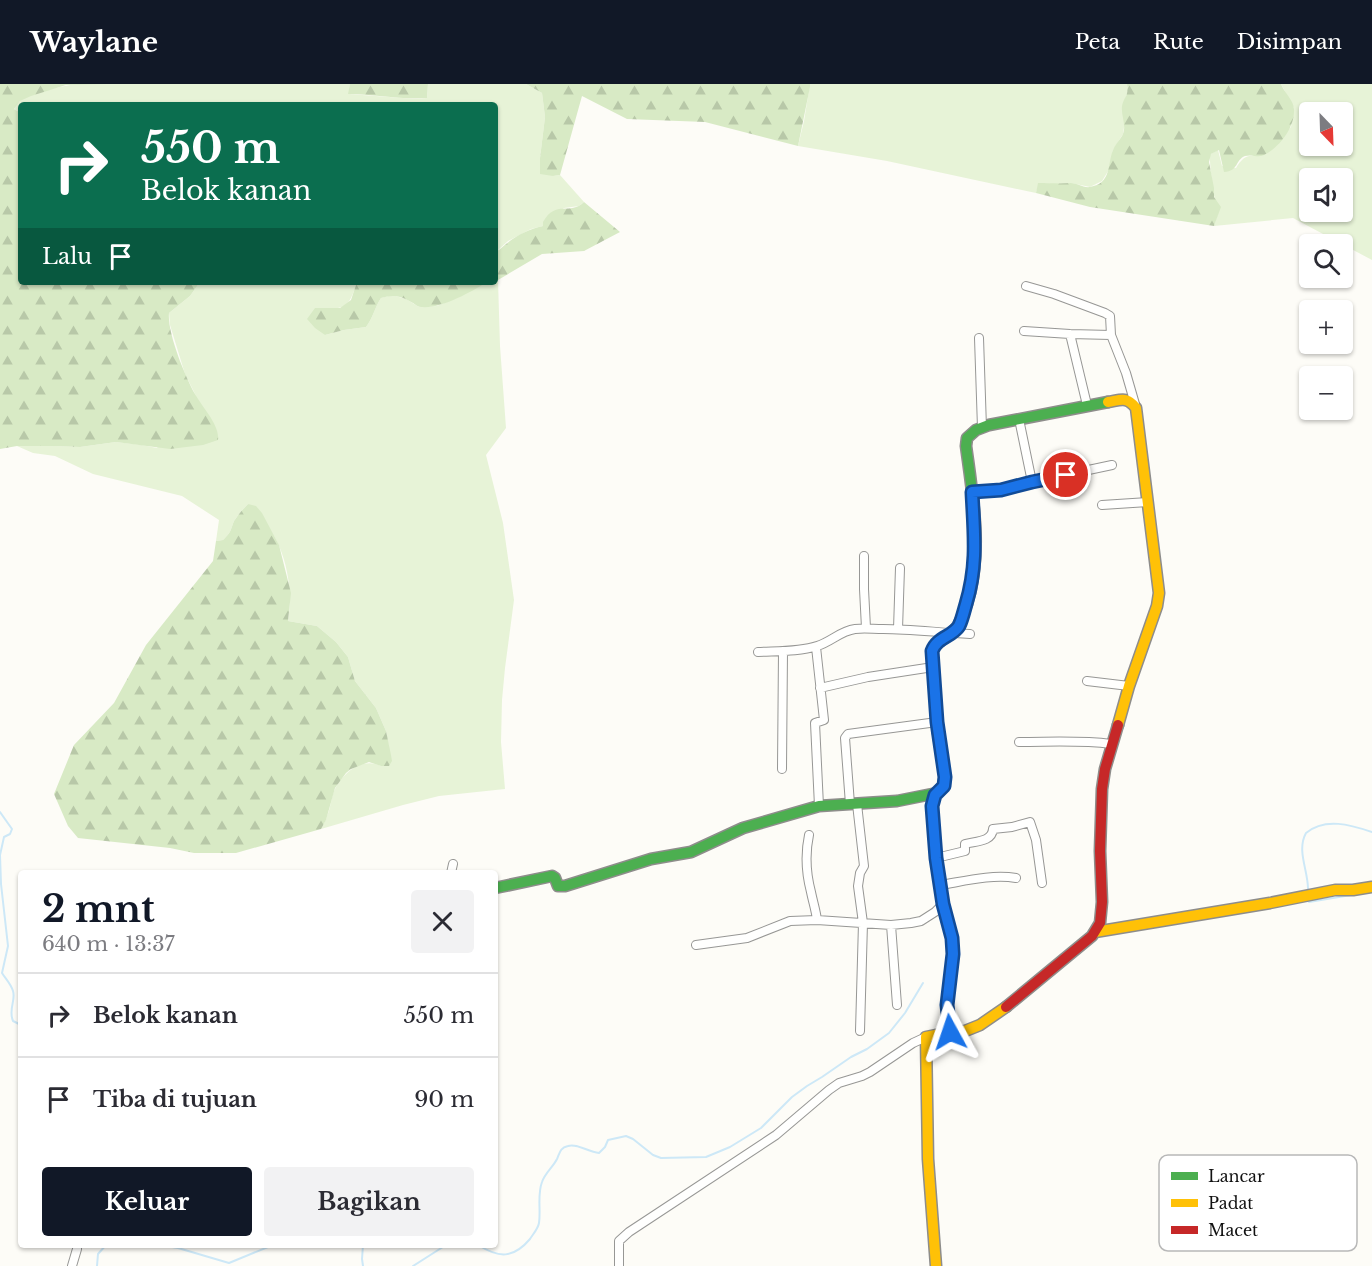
<!DOCTYPE html>
<html lang="id">
<head>
<meta charset="utf-8">
<style>
  body { margin:0; font-family:"Libre Baskerville",serif; background:#f2f2f3; color:#2b2b33; height:100vh; display:flex; flex-direction:column; font-size:22px; white-space:nowrap }
  * { box-sizing:border-box; margin:0 }
  p { font-size:20px; color:#7c7c81 }
  .icon { flex:none; width:33px; height:33px; fill:none; stroke:currentColor; stroke-width:2; stroke-linecap:round; stroke-linejoin:round }
  .map { position:relative; flex:1; overflow:hidden }
  .drawer { position:absolute; left:18px; top:786px; width:480px; height:378px; display:flex; flex-direction:column; background:#fff; border-radius:6px; box-shadow:0 2px 4px #0004 }
  .drawer>* { flex:none }
  .top-card { position:absolute; left:18px; top:18px; width:480px; height:183px; border-radius:6px; box-shadow:0 2px 4px #0004; background:#0b6e4f; color:#fff; overflow:hidden }
  .needle { width:39px; rotate:157deg }
  .buttons { position:absolute; left:1299px; top:18px; display:grid; gap:12px }
  .buttons a { display:grid; place-items:center; width:54px; height:54px; border-radius:6px; background:#fff; box-shadow:0 2px 4px #0004; font-size:30px }
  .pin { position:absolute; display:grid; place-items:center; width:51px; height:51px; color:#fff; margin:-26px; border:3px solid #fff; border-radius:50%; box-shadow:0 2px 6px #0007 }
  .me { position:absolute; width:66px; margin:-33px; rotate:355deg; stroke-linejoin:round; filter:drop-shadow(0 0 4px #0008) }
  .turn { display:flex; align-items:center; gap:21px; height:126px; padding:0 24px; font-size:27px }
  .turn .icon { width:78px; height:78px; stroke-width:2.5 }
  .turn b { display:block; font-size:42px; line-height:51px }
  .then { display:flex; align-items:center; height:57px; padding:0 24px; background:#0003; gap:12px; font-size:22px }
  .round { display:grid; place-items:center; flex:none; width:63px; height:63px; border-radius:6px; background:#f2f2f3 }
  .headline { display:flex; align-items:center; justify-content:space-between; height:102px; padding:0 24px }
  h1 { font-size:36px; font-weight:700; line-height:45px; color:#111827 }
  .button { display:flex; gap:12px; margin-top:auto; padding:12px 24px }
  .button a { flex:1; height:69px; border-radius:6px; background:#111827; color:#fff; font-size:24px; font-weight:700; line-height:69px; text-align:center }
  .button a+a { background:#f2f2f3; color:#2b2b33 }
  ul { padding:0; list-style:none }
  li { display:flex; align-items:center; gap:18px; height:84px; padding:0 24px; border-top:2px solid #e1e1e2 }
  li div { flex:1 }
  li b { display:block; font-size:22px }
  li em { font-style:normal }
  header { display:flex; align-items:center; gap:36px; box-sizing:border-box; height:84px; padding:0 30px; background:#111827; color:#fff }
  header strong { font-size:28px }
  nav { display:flex; gap:33px; margin-inline-start:auto; font-size:21px }
  .map>svg:first-child { display:block }
  .grass { fill:#e7f3d7; fill-rule:evenodd }
  .forest { fill:url(#forest-firs) }
  .lines { fill:none; stroke-linecap:round; stroke-linejoin:round }
  .stream { stroke:#cde8f7; stroke-width:2 }
  .street-casing { stroke:#979795; stroke-width:10 }
  .fast-casing { stroke:#8e8d8b; stroke-width:13 }
  .slow-casing { stroke:#8e8d8b; stroke-width:13 }
  .jam-casing { stroke:#8e8d8b; stroke-width:13 }
  .street { stroke:#fffffe; stroke-width:8 }
  .fast { stroke:#4caf50; stroke-width:10 }
  .slow { stroke:#ffc107; stroke-width:10 }
  .jam { stroke:#c62828; stroke-width:10 }
  .route-casing { stroke:#114b97; stroke-width:15 }
  .route { stroke:#1a73e8; stroke-width:10 }
  .key { fill:#fff; stroke:#b8b8b8; stroke-width:1.5 }
  .key-label { font-size:16px; fill:#111 }
</style>
</head>
<body>
<header>
<strong>Waylane</strong>
<nav><a>Peta</a><a>Rute</a><a>Disimpan</a></nav>
</header>
<div class="map">
<svg width="1372" height="1182" viewBox="0 0 1372 1182">
  <defs>
    <pattern id="forest-firs" width="22" height="20" patternUnits="userSpaceOnUse" patternTransform="scale(1.5)"><rect width="22" height="20" fill="#d8eac5"/><path d="M5 1l3.5 6h-7zM16 11l3.5 6h-7z" fill="#b8c8a8"/></pattern>
  </defs>
  <rect width="100%" height="100%" fill="#fdfcf7"/>
  <!-- grass -->
  <path class="grass" d="M78 0H350L349 10 416 15 427 14 428 0H526L542 9 545 33 540 74 553 92 560 91 584 118 579 122 564 124 543 142 531 145 508 157 498 166 495 167V21H21V29L14 25C16 22 17 19 20 17 28 9 66 1 78 0Z
    M810 0H1127L1128 7 1122 24 1125 37 1123 50 1113 66 1110 84 1102 97 1090 103 1071 99 1065 101 1039 99 1036 109 887 77 798 62 804 37Z
    M1281 0H1372V176L1293 134 1214 142 1220 123C1218 120 1216 118 1215 115 1213 110 1209 74 1210 71 1212 69 1216 67 1218 66L1222 82 1236 84C1242 74 1247 70 1259 72L1291 43 1294 24ZM1310 28H1342V62H1310ZM1310 94H1342V128H1310Z
    M495 195 498 196 500 262 506 344 486 371 503 439 514 516 505 584 502 616 501 658 505 705 439 712 403 721 321 745C323 740 326 737 327 732 331 723 331 713 335 705 344 688 362 673 381 682L391 677 386 647 376 624 355 597 348 573 336 558 317 542 288 537C292 512 289 485 279 462 273 446 258 433 248 420 243 425 238 431 234 437 230 447 232 447 223 456L216 457 219 436 182 412 93 390 55 372 33 369 17 362H53L80 363 116 358 142 361 157 364 196 312 185 290 170 241 169 229 190 212 200 198H357C348 227 344 225 315 224L325 251 344 246 366 243C373 234 375 223 381 214L392 211 406 215 419 223 437 222 454 215 488 198H495Z"/>
  <!-- forest -->
  <path class="forest" d="M0 0H107L66 1 31 12 20 17 14 25 21 29V198H200L190 212 169 229C167 248 185 292 195 310 202 323 220 341 218 356L203 361 170 365 116 358 80 363 52 362H17L0 365Z
    M350 0H428L427 14C401 16 375 10 348 10Z
    M526 0H810V3L798 62 705 38 627 35 582 12 560 91 553 92 540 90V74L545 33 542 9Z
    M1127 0H1281C1284 8 1294 17 1294 25 1295 43 1280 63 1264 71 1258 74 1252 70 1245 72 1235 76 1239 87 1224 88L1219 66 1211 70 1209 78 1214 104V113L1221 123 1214 142 1090 123 1036 109 1038 99C1050 99 1059 100 1071 99 1077 99 1083 104 1090 103 1112 99 1107 81 1113 66 1116 58 1123 54 1124 46 1125 38 1121 30 1122 22 1124 12 1129 13 1127 0Z
    M584 118 620 148 584 167 542 170 498 196 495 195V167L499 166C512 154 525 146 543 142V138C556 115 570 132 584 118Z
    M357 198H488C470 208 442 225 421 223 418 223 416 221 413 219 401 212 394 210 381 214 375 223 373 234 366 243L344 246 325 251 315 244 307 235 315 224H340L351 216Z
    M248 420 256 422 262 429 279 461 291 509 288 537 317 542 336 558 348 573 355 597 376 624 386 647 391 671 392 677 389 682H381L369 678 351 685 346 689 335 704 326 736 321 745 236 769H194L170 764 78 754 68 742 54 710 74 661 114 619 146 561 213 477 216 457 223 456C232 447 230 447 234 437 238 431 243 425 248 420Z"/>
  <g class="lines">
    <!-- stream -->
    <path class="stream" d="M0 728 12 745 10 750 4 753 0 771 1 800 8 862 2 889C5 894 11 900 13 907 16 917 8 925 13 937L21 941
      M1308 807C1309 788 1296 767 1306 749 1325 733 1351 741 1372 748
      M1309 816V818L1351 811
      M160 1161 178 1164 229 1179 273 1161
      M363 1161 362 1175 363 1182
      M478 1161C499 1174 513 1175 530 1155 533 1150 538 1145 539 1139 541 1126 537 1111 542 1098 545 1089 553 1083 557 1075 560 1068 560 1064 568 1062 577 1059 588 1068 599 1069L605 1063 608 1056 626 1052 633 1055 653 1071 661 1074 706 1073 730 1063 761 1044 792 1013 807 1002 822 993 851 973 867 965 889 949 905 929 923 899
      M97 1182 98 1170 106 1161
      M413 1182 446 1161"/>
    <defs>
      <path id="street" d="M1026 202 1054 210 1105 229 1110 232 1111 251
        M1024 247 1070 250 1111 251 1126 289 1135 320
        M1070 250 1087 321
        M979 254 982 344
        M1019 335 1032 398 1112 381
        M972 408 1001 406 1032 398
        M1102 421 1148 418
        M864 472V505L866 544
        M898 545 900 484
        M816 563 824 636 815 639 819 722
        M758 568C777 567 799 568 817 562 831 558 840 547 855 545 864 544 873 545 883 545 912 545 941 549 970 550
        M1087 597 1129 602
        M820 604 868 593 933 583
        M1019 658C1051 658 1080 656 1111 660
        M782 685 783 567
        M850 720 845 654 848 650 937 638
        M857 720 864 782 860 789 858 802 863 839 860 947
        M809 751C805 770 806 789 811 808 813 818 816 827 817 836
        M936 774 965 767V760C976 757 992 758 993 745L1012 743 1030 738 1036 756 1042 799
        M451 789 453 780
        M941 801C965 797 992 790 1016 794
        M891 841 897 921
        M696 861 747 854 790 837 817 836 891 841 911 839 921 837 935 828 943 820
        M72 1182 77 1165V1161
        M619 1182V1157L629 1148 776 1051 829 1006 839 999 862 992 870 988 913 959 926 953"/>
      <path id="fast" d="M938 648 932 567C938 555 952 552 958 541 962 535 964 527 967 520 983 469 973 414 966 362L967 354 976 346 989 341 1108 318
        M495 804 552 792 555 794 558 802H565L651 775 691 768 743 744 819 722 897 717 937 709"/>
      <path id="slow" d="M1108 318C1121 316 1127 312 1136 324L1159 509 1157 522 1129 602 1118 641
        M938 648 945 693 943 702 935 711 932 722 936 774 943 820 952 854 953 870 947 921 950 948
        M1095 848 1270 819 1335 806H1353L1372 803
        M936 1182 928 1075 926 953 950 948 965 947 980 941 1006 923"/>
      <path id="jam" d="M1006 923 1092 852 1100 839 1102 818 1100 767 1102 705 1105 685 1118 641"/>
    </defs>
    <!-- street casing -->
    <use href="#street" class="street-casing"/>
    <!-- fast casing -->
    <use href="#fast" class="fast-casing"/>
    <!-- slow casing -->
    <use href="#slow" class="slow-casing"/>
    <!-- jam casing -->
    <use href="#jam" class="jam-casing"/>
    <!-- street -->
    <use href="#street" class="street"/>
    <!-- fast -->
    <use href="#fast" class="fast"/>
    <!-- slow -->
    <use href="#slow" class="slow"/>
    <!-- jam -->
    <use href="#jam" class="jam"/>
  </g>
  <g class="lines">
    <defs>
      <path id="route" d="M950 948 947 921 953 870 952 854 943 820 936 774 932 722 935 711 944 702 945 693 937 638 932 567C937 553 952 553 959 542 962 536 964 527 966 520 978 480 974 449 972 408L1001 406 1032 398 1066 391"/>
    </defs>
    <!-- route casing -->
    <use href="#route" class="route-casing"/>
    <!-- route -->
    <use href="#route" class="route"/>
  </g>
  <!-- legend -->
  <rect x="1159" y="1071" width="198" height="96" rx="9" class="key"/>
  <rect x="1171" y="1088" width="27" height="8" fill="#4caf50"/>
  <rect x="1171" y="1115" width="27" height="8" fill="#ffc107"/>
  <rect x="1171" y="1142" width="27" height="8" fill="#c62828"/>
  <g class="key-label">
    <text x="1208" y="1098">Lancar</text>
    <text x="1208" y="1125">Padat</text>
    <text x="1208" y="1152">Macet</text>
  </g>
</svg>
<div class="buttons">
<a><svg class="needle" viewBox="-14 -14 28 28"><path d="M0-13l5 13h-10z" fill="#e53935"/><path d="M0 13l5-13h-10z" fill="#7c7c81"/></svg></a>
<a><svg class="icon" aria-label="sound" viewBox="0 0 24 24"><path d="M4 9h4l5-4v14l-5-4H4zM17 9q2 3 0 6"/></svg></a>
<a><svg class="icon" aria-label="search" viewBox="0 0 24 24"><circle cx="10" cy="10" r="6"/><path d="M15 15l6 6"/></svg></a>
<a>+</a>
<a>−</a>
</div>
<div class="pin" style="left:1066px;top:391px;background:#d93025"><svg class="icon" aria-label="arrive" viewBox="0 0 24 24"><path d="M6 21V4h12l-3 4 3 4H6"/></svg></div>
<svg class="me" style="left:950px;top:948px" viewBox="-20 -20 40 40"><path d="M0-17L14 15 0 8-14 15z" fill="#1a73e8" stroke="#fff" stroke-width="4"/></svg>
<div class="top-card">
<div class="turn"><svg class="icon" aria-label="right" viewBox="0 0 24 24"><path d="M7 20v-9h11M14 6l5 5-5 5"/></svg><div><b>550 m</b>Belok kanan</div></div>
<div class="then">Lalu<svg class="icon" aria-label="arrive" viewBox="0 0 24 24"><path d="M6 21V4h12l-3 4 3 4H6"/></svg></div>
</div>
<section class="drawer">
<div class="headline"><div><h1>2 mnt</h1><p>640 m · 13:37</p></div><a class="round"><svg class="icon" aria-label="close" viewBox="0 0 24 24"><path d="M6 6l12 12M18 6L6 18"/></svg></a></div>
<ul>
<li><svg class="icon" aria-label="right" viewBox="0 0 24 24"><path d="M7 20v-9h11M14 6l5 5-5 5"/></svg><div><b>Belok kanan</b></div><em>550 m</em></li>
<li><svg class="icon" aria-label="arrive" viewBox="0 0 24 24"><path d="M6 21V4h12l-3 4 3 4H6"/></svg><div><b>Tiba di tujuan</b></div><em>90 m</em></li>
</ul>
<div class="button"><a>Keluar</a><a>Bagikan</a></div>
</section>
</div>
</body>
</html>
